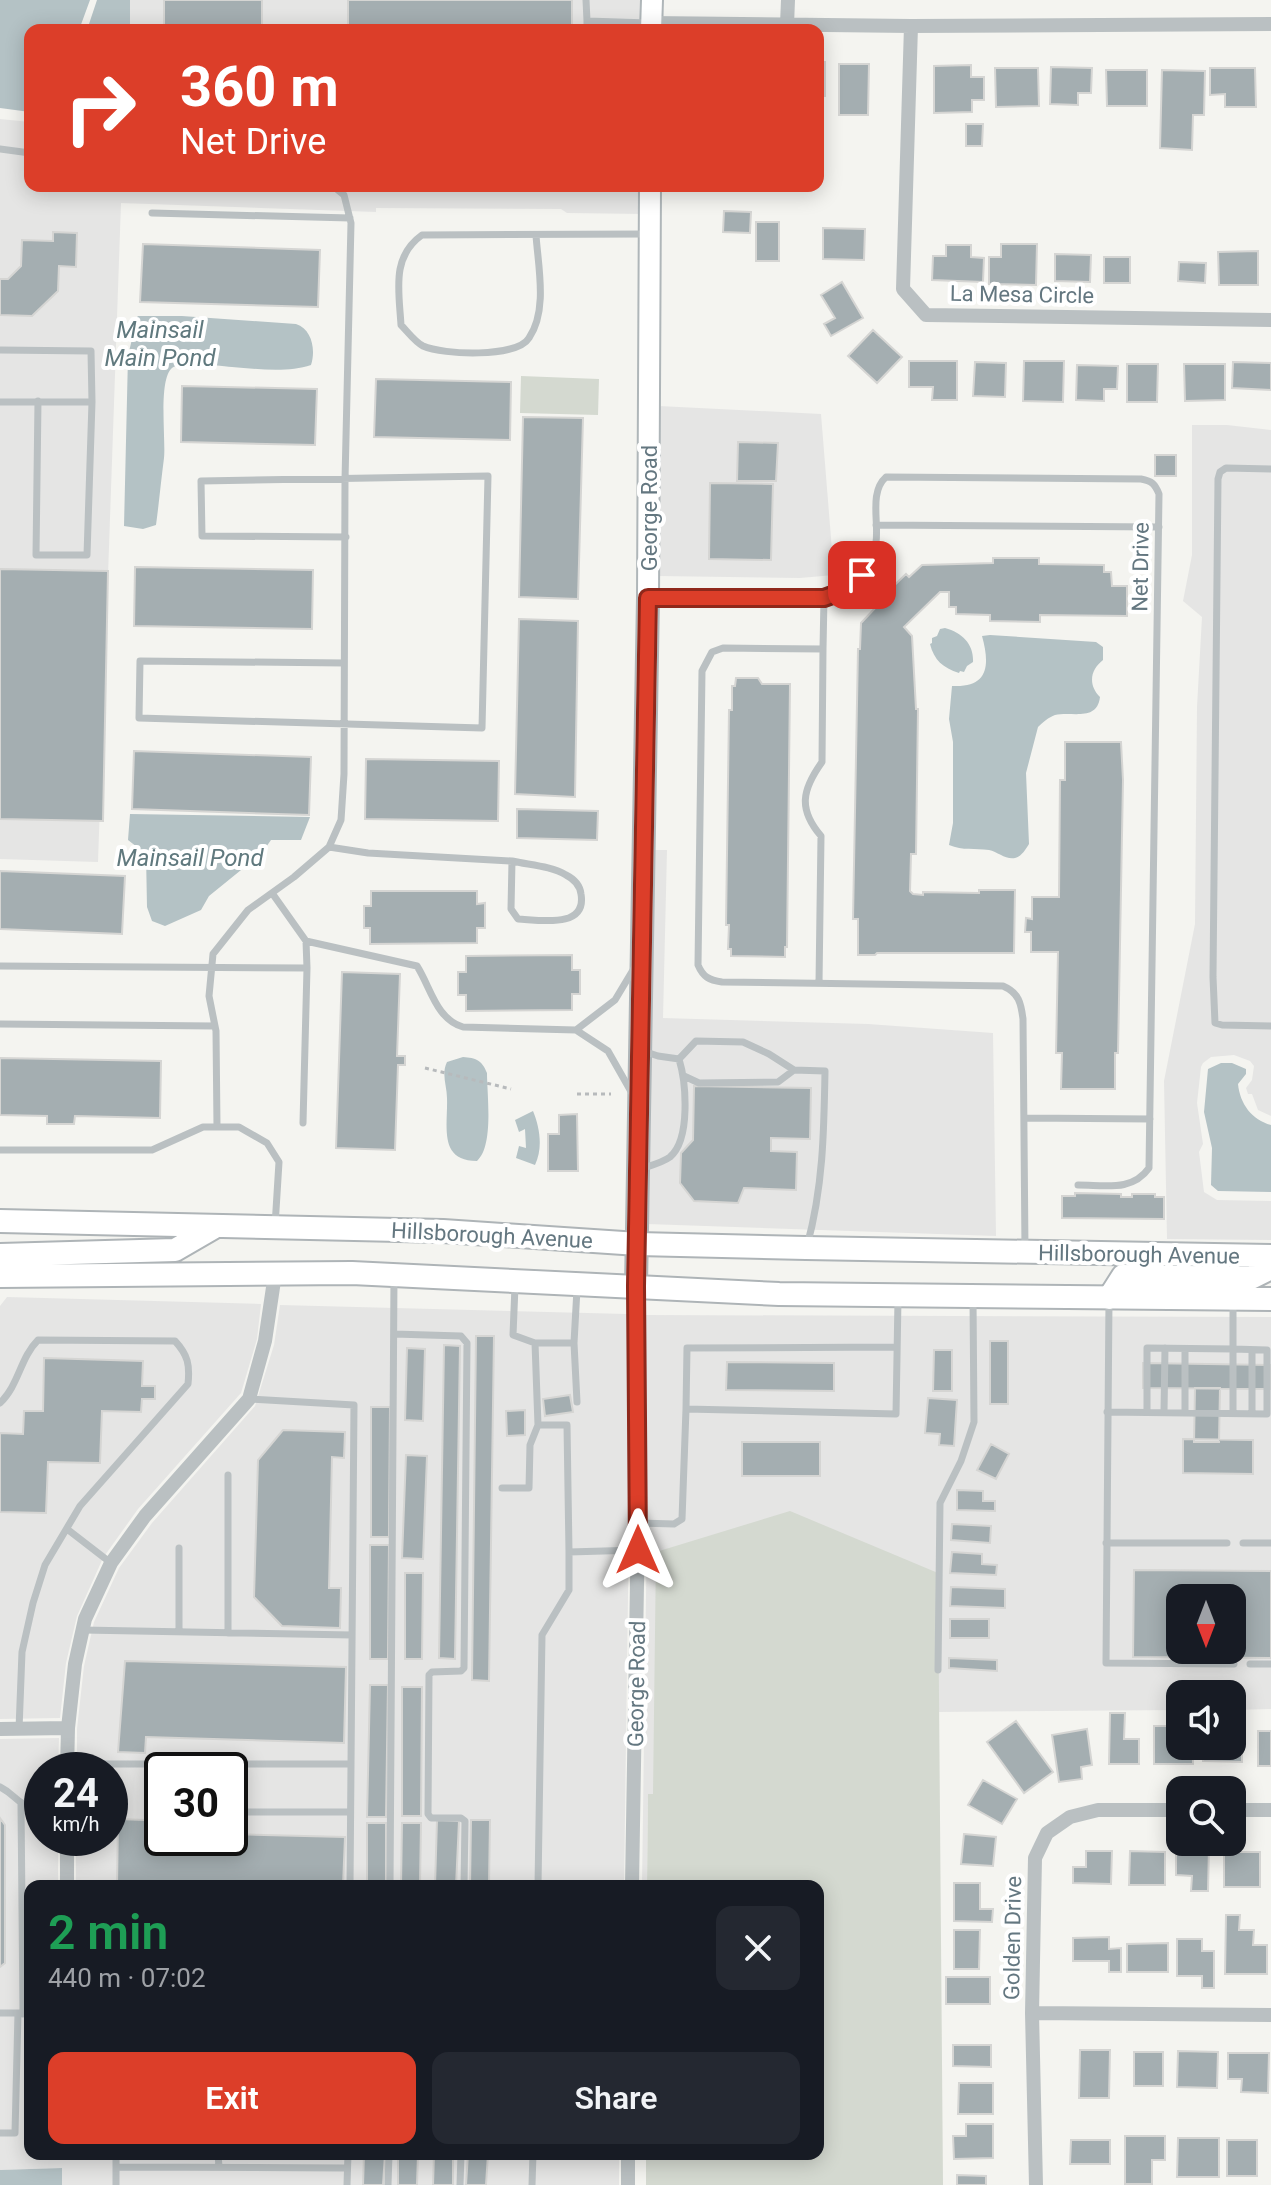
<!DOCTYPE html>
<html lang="en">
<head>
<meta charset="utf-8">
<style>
  body { margin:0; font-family:Roboto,sans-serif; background:#242831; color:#f1f3f6; height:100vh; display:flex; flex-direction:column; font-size:30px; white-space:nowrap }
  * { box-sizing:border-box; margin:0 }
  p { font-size:26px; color:#9ea1a6 }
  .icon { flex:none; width:44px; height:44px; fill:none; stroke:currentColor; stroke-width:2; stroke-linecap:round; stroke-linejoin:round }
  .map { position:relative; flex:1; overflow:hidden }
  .details { position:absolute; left:24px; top:1880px; width:800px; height:280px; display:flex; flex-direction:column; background:#171b24; border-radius:16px; box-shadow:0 4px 20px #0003 }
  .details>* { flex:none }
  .top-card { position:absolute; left:24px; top:24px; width:800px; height:168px; border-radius:16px; box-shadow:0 4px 20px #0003; background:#dc3e29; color:#fff; overflow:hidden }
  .needle { width:52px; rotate:180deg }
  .tools { position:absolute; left:1166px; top:1584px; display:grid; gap:16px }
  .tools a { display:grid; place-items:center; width:80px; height:80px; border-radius:16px; background:#171b24; box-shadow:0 4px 20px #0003; font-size:40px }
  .speed { position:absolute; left:24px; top:1752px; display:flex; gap:16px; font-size:40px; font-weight:700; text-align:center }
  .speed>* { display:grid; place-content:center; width:104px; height:104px; border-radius:50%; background:#171b24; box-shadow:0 4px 20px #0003; line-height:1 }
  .speed small { font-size:20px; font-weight:400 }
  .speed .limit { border:4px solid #111; border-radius:12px; background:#fff; color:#111 }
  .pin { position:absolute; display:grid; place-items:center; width:68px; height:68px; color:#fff; margin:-34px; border-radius:16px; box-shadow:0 4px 12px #0006 }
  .me { position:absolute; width:88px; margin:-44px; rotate:0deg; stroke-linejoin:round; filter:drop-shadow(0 0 6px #0008) }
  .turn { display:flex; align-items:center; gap:28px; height:168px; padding:0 24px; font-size:36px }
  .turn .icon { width:104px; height:104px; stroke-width:2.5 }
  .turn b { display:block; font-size:56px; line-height:68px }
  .round { display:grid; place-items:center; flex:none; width:84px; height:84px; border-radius:16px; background:#242831 }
  .overview { display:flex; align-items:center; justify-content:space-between; height:136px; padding:0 24px }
  h1 { font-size:48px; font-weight:600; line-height:60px; color:#1e9e55 }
  .primary-button { display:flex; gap:16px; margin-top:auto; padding:16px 24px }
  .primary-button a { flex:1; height:92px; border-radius:16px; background:#dc3e29; color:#fff; font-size:32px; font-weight:600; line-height:92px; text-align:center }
  .primary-button a+a { background:#242831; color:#f1f3f6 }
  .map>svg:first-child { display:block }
  .built { fill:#e5e5e4; fill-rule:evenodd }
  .green { fill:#d4d9d0 }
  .water { fill:#b4c2c5 }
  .building { fill:#a4aeb1; stroke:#d5d5d3; stroke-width:2; fill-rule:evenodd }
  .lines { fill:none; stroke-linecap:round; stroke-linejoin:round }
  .secondary-casing { stroke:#afb6b9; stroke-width:24 }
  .primary-casing { stroke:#aeb4b7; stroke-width:26 }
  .path { stroke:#b7babc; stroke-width:3; stroke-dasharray:4 4; stroke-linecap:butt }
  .lane { stroke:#bac0c2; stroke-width:7 }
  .street { stroke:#bac0c2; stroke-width:14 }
  .secondary { stroke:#fff; stroke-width:20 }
  .primary { stroke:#fff; stroke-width:22 }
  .route-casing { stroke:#8f281b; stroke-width:20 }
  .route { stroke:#dc3e29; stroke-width:14 }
  .labels { text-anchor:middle; stroke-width:8; stroke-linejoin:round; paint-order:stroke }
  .street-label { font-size:22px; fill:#647780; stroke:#fff }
  .water-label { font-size:24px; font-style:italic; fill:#60797e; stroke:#fff }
</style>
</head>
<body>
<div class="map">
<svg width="1271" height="2185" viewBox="0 0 1271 2185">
  <rect width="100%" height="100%" fill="#f4f4f0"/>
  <!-- built -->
  <path class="built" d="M130 0H642V30H130Z
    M0 119 30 122V186H641V214L567 213 561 209 376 208V212L121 203 98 862 0 859Z
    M659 406 821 414 834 575 800 578 658 576Z
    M1192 425H1227L1271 430V1116L1258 1110 1252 1094H1248L1246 1088 1252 1080 1254 1066 1250 1061 1234 1055 1211 1057 1203 1063 1201 1067 1197 1103 1203 1144 1199 1152 1204 1192 1217 1200 1271 1201V1240L1167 1239 1164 1081 1195 924 1197 707 1202 617 1183 601 1192 555Z
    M654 850H667L663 1018 868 1024 993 1033 996 1236 647 1224Z
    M7 1297 261 1304 257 1339 241 1393 138 1509 103 1558 77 1616 66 1663 60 1718 0 1719V1306Z
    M280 1305 627 1314 629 1523 624 1886H76V1838H110V1770H77V1729L84 1666 94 1622 119 1568 152 1523 255 1406 274 1345ZM162 1770H230V1838H162Z
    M646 1315 1271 1317V1709L1232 1710V1694H1180V1710L938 1712V1573L653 1794 648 1795 647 1886H642L647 1524ZM1180 1598H1232V1650H1180Z
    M59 1738 58 1770H42V1838H58V1886H30V2154H619V2185H62L61 2168 0 2170V1739Z"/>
  <!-- green -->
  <path class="green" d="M521 376 599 379 598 415 520 413Z
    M790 1511 938 1573 943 2185H646V2154H818V1886H647L648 1794H653L656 1552Z"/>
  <!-- water -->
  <path class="water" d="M0 0H90L79 30H30V112L0 108Z
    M97 0H130V30H87Z
    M138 316H182L296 324C312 329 316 350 311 365 288 373 257 369 232 367 219 366 181 360 172 368 158 380 166 440 164 458 161 481 159 503 156 525L143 529 124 526 128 356 132 339 130 325Z
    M945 628C963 633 974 645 973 662L967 666 964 672 960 671 959 673C943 668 934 660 930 644L932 643V638L937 636 940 629Z
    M990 635 1096 642 1103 647V660C1090 670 1088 685 1100 697 1097 722 1072 711 1055 715 1049 717 1042 723 1038 727L1026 773 1029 844C1025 850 1022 856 1015 858 1006 860 998 852 989 850 975 848 963 851 949 845L953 823V742L949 719 952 686C989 688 990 665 982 636Z
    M130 814 310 817 301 840H271L257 860 246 866 209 896 201 910 165 926 152 921 147 907 146 854 128 840Z
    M463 1057C476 1058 482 1060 487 1073 487 1095 494 1146 477 1161 438 1161 448 1126 447 1098 447 1086 441 1074 447 1062Z
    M1221 1063H1232L1246 1069V1074L1238 1084C1240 1104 1252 1120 1271 1125V1192L1218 1191 1211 1185 1212 1148 1204 1112 1208 1069Z
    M533 1111C540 1128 543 1148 535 1165L516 1158 519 1146 526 1148 525 1129 519 1132 515 1120Z
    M62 2168V2185H0V2170Z"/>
  <!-- building -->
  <path class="building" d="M164 0H262V30H164Z
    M348 0H572V30H348Z
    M818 62H825V96H818Z
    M839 64H869L868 115H839Z
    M971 65V77H984V100H972V112L934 113V66Z
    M1051 67 1092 68 1091 93H1078V105L1050 104Z
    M995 68H1038L1039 106 996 107Z
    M1210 68H1255L1256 107H1225V94L1210 95Z
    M1106 70H1147V106H1107Z
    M1162 70 1205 71 1204 115H1193L1192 150 1160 148Z
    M966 124H983L982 146H966Z
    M724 211 751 212 750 233 723 232Z
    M756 222H779V261H756Z
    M823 228 865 229 864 260 823 259Z
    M53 232 77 233 76 267 59 266 58 291 32 316 0 315V279H8L21 266 22 240 53 241Z
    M143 244 320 250 318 307 140 302Z
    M1001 244H1037L1036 285 989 284V257H1001Z
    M946 245H971V257L984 258 983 282 932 280 933 256H946Z
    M1258 251V285H1219L1218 252Z
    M1055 254 1091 255 1090 282 1055 281Z
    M1104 257H1130V283H1104Z
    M1179 262 1206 263 1205 283 1178 281Z
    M842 282 863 318 831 336 824 324 835 318 821 295Z
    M873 330 902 357 877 383 848 356Z
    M909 361H957V400H932L933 387H909Z
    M1024 361H1064L1063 402 1023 401Z
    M975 362 1006 363 1005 397 973 396Z
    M1233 362 1271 363V390L1232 388Z
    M1127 364H1158L1157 402H1127Z
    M1184 364H1225V400L1185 401Z
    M1077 365 1118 366 1117 389H1104V401L1076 400Z
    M376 379 511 382 510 440 374 437Z
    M182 386 317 389 315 445 181 442Z
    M523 417 583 418 578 599 519 597Z
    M738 442 778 443 776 481H737Z
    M1155 455H1176V476H1155Z
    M710 483 773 484 771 560 709 559Z
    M993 558H1039V564L1104 565V572H1111L1112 586H1127V616L1040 615V622L990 621V615L956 614V607H949V592H940L904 627 912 636 916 709H918L916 854H911L910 891 913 894 923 895V892L979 893V890H1015L1014 953H877L875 955H858V919H853L858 649H860L861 623 879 604 877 602 906 574 909 577 922 565 993 563Z
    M135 567 313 570 312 629 134 626Z
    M0 569 108 571 103 821 0 819Z
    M519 619 578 621 575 797 515 794Z
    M736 678H758L762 684H790L787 947H785V957L731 956V949H728L729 925H726L729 710H732V686H735Z
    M1065 742H1121L1123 780 1118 1053H1115V1089H1061L1062 1053H1056L1058 952H1031V932H1025L1026 918 1032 919V897H1059L1060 780H1065Z
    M134 751 311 757 309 815 132 809Z
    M366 759 499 761 498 821 365 819Z
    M517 809 598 811 597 840 517 838Z
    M0 871 125 876 122 934 0 929Z
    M371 891H477V904L485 903V928H477V943L370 944V928H364V906H371Z
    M572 955V970H580V994H572V1010L466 1011V995H458V972H466V956Z
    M342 972 400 974 397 1056H405V1065H398L395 1150 336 1148Z
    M0 1058 161 1061 160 1118 75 1116 74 1124H47V1116L0 1115Z
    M694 1086 811 1088 810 1139 771 1138V1151L797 1152 796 1190 744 1188 738 1203 694 1201 680 1183 681 1153 693 1140Z
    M577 1114 578 1171H548V1134H559V1115Z
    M1075 1193 1121 1194V1197H1132V1194H1155V1197H1164V1219L1062 1218V1196H1075Z
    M476 1336H494L489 1681 472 1680Z
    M990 1341H1008V1404H990Z
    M444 1345 460 1346 455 1659 439 1658Z
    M407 1348 425 1349 423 1421 405 1420Z
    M934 1350H952V1391H933Z
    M44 1358 143 1361 142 1386H155V1399H142L141 1412 102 1411 100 1463 48 1462 46 1513 0 1512V1433L23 1434 24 1411H43Z
    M727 1362 834 1363V1391L726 1390Z
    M1143 1363 1271 1365V1389L1143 1388Z
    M1195 1388H1220L1219 1442H1194Z
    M570 1395 573 1412 545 1416 543 1399Z
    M928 1398 957 1400 954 1446 939 1445 940 1434 925 1433Z
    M371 1407H390L389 1537H371Z
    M525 1410V1435L507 1436 506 1411Z
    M283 1430 345 1432 344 1458 332 1457 329 1588H341L340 1628 282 1626 254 1597 258 1460Z
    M1183 1439 1253 1440V1474L1183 1473Z
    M742 1442H820V1476H742Z
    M991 1444 1009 1454 996 1479 977 1470Z
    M406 1455 427 1456 423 1559 402 1558Z
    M957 1490 983 1491V1501H995V1511L957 1510Z
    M952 1524 991 1526 990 1543 951 1540Z
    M370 1545H389L388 1659H370Z
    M952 1552 982 1554V1564L997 1565 996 1575 950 1573Z
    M1134 1570 1271 1571V1658L1133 1657ZM1180 1598H1232V1650H1180Z
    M405 1573H423L422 1659H405Z
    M951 1587 1005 1589V1608L950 1606Z
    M950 1619H989V1638H950Z
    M949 1658 997 1660V1671L949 1668Z
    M125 1661 346 1667 344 1743 146 1737 145 1753 118 1752Z
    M370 1685H388L386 1817H367Z
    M402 1687H422L421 1816H402Z
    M1110 1713H1125L1124 1739H1139V1764H1109Z
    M1016 1721 1053 1772 1024 1793 987 1742Z
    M1154 1726H1180V1746H1193V1764H1154Z
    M1087 1729 1092 1765 1081 1767 1082 1779 1059 1782 1052 1735Z
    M1258 1731H1271V1766H1258Z
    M1232 1738H1242V1762L1203 1761V1746H1232Z
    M983 1780 1017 1799 1002 1824 968 1805Z
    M0 1818 5 1825V1963L0 1967Z
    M118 1819 145 1820V1832H162V1838H230V1834L345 1837 343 1886H117Z
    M437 1820 459 1821 456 1886H435Z
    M471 1820H490L489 1886H470Z
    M367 1823H386V1886H367Z
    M402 1823H421L420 1886H401Z
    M1176 1832H1180V1842H1192V1846H1209L1208 1891H1191L1192 1876 1176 1875Z
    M964 1834 996 1837 993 1866 961 1864Z
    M1086 1851H1112L1111 1884 1073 1883V1867H1086Z
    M1130 1851 1165 1852V1885H1129Z
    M1224 1852H1260V1887H1224Z
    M954 1883H980V1909H993L992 1922 954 1921Z
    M1226 1915H1240L1239 1930H1254L1253 1945H1267V1974H1225Z
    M954 1930H980L979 1969H954Z
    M1109 1937V1949L1121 1948V1972H1109V1961H1073V1938Z
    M1177 1939H1202V1951H1214V1988H1202V1976H1177Z
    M1168 1943V1972H1127V1944Z
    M946 1977H990V2004H946Z
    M953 2045H991V2067L953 2066Z
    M1080 2050H1110L1109 2098H1079Z
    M1178 2051 1218 2052 1217 2088 1177 2087Z
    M1134 2052H1163V2086H1134Z
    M1228 2053H1269L1268 2093 1241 2092 1242 2079H1228Z
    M959 2083H993V2114H958Z
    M966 2124H993V2158L954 2159 953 2136H966Z
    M1125 2136H1165V2160H1152V2184H1125Z
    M1178 2138H1219V2177H1177Z
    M1071 2140H1110V2164H1070Z
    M1227 2140H1257V2176H1227Z
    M364 2154H385L383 2185H363Z
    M398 2154H418L417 2185H398Z
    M434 2154H453V2185H433Z
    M468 2154H488L486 2185H466Z
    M957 2175 986 2176V2185H957Z"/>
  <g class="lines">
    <defs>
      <path id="secondary" d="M651 30 652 0
        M636 1286 648 598 650 186"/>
      <path id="primary" d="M0 1221 443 1231 638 1244 806 1248 1271 1256
        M0 1255 175 1250 213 1228
        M0 1276 352 1273 779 1294 1271 1299
        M1109 1298 1123 1276 1251 1278 1271 1268"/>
    </defs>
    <!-- secondary casing -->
    <use href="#secondary" class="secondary-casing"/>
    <!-- primary casing -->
    <use href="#primary" class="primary-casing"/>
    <!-- path -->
    <path class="path" d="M425 1068 511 1089
      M577 1094H611"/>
    <!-- lane -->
    <path class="lane" d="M586 0 587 21
      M587 30V21L649 23
      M0 149 30 153
      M152 213 350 218
      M536 235C538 266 548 310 529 338 517 358 443 355 423 346 415 342 407 331 401 325 399 291 391 257 422 235L648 234
      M0 350 91 351 92 402H0
      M38 401 36 555H87L92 402
      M1271 469 1226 468 1220 472 1218 479 1213 977 1215 1023 1222 1025 1271 1026
      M876 525 1159 527
      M651 598C688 599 725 599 762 600 782 600 805 603 824 598 851 592 871 569 876 542 879 522 869 492 886 477L1141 479C1152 481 1155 484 1159 494L1149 1168C1132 1192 1105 1185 1078 1185
      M823 649 824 598
      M344 663 140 661 139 718 482 728 488 476 201 481 202 536 346 537
      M329 847 368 853 512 861 511 909 518 919C540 920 587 929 581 894 580 886 574 879 566 875 551 866 529 865 512 861
      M272 893 306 941 307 968
      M306 941 417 966C431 988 436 1019 463 1027L576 1030 608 1051 633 1095
      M0 966 307 968 303 1123
      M819 983 821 836C798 809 802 790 822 762L823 649 723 648 712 652 702 671 698 965C703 977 709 980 722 982L1003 986C1019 993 1021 1003 1023 1019L1025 1250
      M0 1024 215 1026
      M576 1030 615 1000 636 965
      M679 1059 696 1041 743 1042 769 1054 794 1070 778 1082 699 1083 684 1076
      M794 1070 825 1071C824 1132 823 1188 807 1246
      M1026 1118 1150 1119
      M217 1127 216 1031 209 996 213 954 248 910 294 877 329 847 341 820 344 774 345 480 351 223 344 195 333 186
      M0 1150H152L203 1127H239L267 1143 279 1162 275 1226
      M640 1169C649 1166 662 1163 670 1157 691 1139 686 1082 679 1059L658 1056 643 1051
      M1109 1300 1106 1663 1234 1664
      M394 1334 461 1336 467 1343 464 1668 461 1671 432 1672 429 1675 428 1814 431 1818H461L465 1821 464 1886
      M535 1343H574L577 1289
      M574 1343 577 1402
      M249 1399 354 1405 350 1886
      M0 1403C19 1385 20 1358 38 1340L175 1341C188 1355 190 1365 188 1384L80 1506 45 1565 33 1603 22 1652 19 1729
      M686 1409 687 1348 897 1347
      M1107 1412 1267 1414V1350L1233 1349V1301
      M1147 1412V1348L1233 1349V1413
      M1164 1412 1165 1348
      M1185 1413V1349
      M1252 1414V1350
      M538 1425H567L569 1552 638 1550
      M228 1475V1633
      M502 1488H529L530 1445 538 1425 535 1343 513 1335 515 1286
      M639 1523 674 1524 682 1519 686 1409 896 1414 898 1299
      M67 1529 111 1563
      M1106 1543H1227
      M1243 1543H1271
      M83 1630 352 1635
      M179 1632V1548
      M1250 1664H1271
      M938 1670 940 1503 961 1461 974 1422 973 1299
      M68 1764H351
      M152 1764 153 1812H162
      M0 1787C20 1797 13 1805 42 1808
      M21 1804 23 2014
      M230 1812H350
      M390 1886 394 1277
      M538 1886 542 1635 569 1590V1552
      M0 2013H18
      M0 2133H15L18 2013 30 2014
      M116 2154V2185
      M218 2154 219 2167
      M116 2167 347 2168
      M347 2185 348 2154
      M388 2185 389 2154
      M460 2185 461 2154
      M532 2185 533 2154"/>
    <!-- street -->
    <path class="street" d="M651 23 911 26 1271 24
      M787 25 788 0
      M911 26 903 289 926 315 1271 320
      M0 1729 68 1728
      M67 1770 68 1728 75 1664 85 1619 111 1563 145 1516 249 1399 265 1341 275 1274
      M1232 1810H1271
      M67 1886V1838
      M632 1886 638 1523 636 1286
      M1032 2013 1271 2015
      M628 2185V2154
      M1036 2185 1032 2013 1035 1858 1047 1833 1070 1817 1098 1810H1180"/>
    <!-- secondary -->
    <use href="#secondary" class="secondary"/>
    <!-- primary -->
    <use href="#primary" class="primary"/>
  </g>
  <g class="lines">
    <defs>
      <path id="route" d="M638 1550 636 1286 648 598H824L846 590 862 575"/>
    </defs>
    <!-- route casing -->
    <use href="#route" class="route-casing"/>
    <!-- route -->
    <use href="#route" class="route"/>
  </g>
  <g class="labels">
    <!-- street labels -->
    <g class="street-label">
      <text transform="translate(1022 294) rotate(1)" y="8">La Mesa Circle</text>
      <text transform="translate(649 508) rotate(-90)" y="8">George Road</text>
      <text transform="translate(1140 567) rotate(-89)" y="8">Net Drive</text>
      <text transform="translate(492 1235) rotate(3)" y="8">Hillsborough Avenue</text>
      <text transform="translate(1139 1254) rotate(1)" y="8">Hillsborough Avenue</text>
      <text transform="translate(636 1684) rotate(-89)" y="8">George Road</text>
      <text transform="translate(1012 1938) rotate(-89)" y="8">Golden Drive</text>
    </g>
    <!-- water labels -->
    <g class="water-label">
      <text x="160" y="338">Mainsail<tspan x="160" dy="28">Main Pond</tspan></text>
      <text x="190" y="866">Mainsail Pond</text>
    </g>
  </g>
</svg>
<div class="tools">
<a><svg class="needle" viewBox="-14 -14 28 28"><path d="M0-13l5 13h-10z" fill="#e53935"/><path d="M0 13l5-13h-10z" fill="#9ea1a6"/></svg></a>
<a><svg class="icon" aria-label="sound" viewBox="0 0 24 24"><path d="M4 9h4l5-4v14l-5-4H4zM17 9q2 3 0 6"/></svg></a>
<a><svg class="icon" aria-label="search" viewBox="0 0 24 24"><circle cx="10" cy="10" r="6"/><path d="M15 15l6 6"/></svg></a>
</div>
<div class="speed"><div>24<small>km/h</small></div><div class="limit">30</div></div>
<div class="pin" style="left:862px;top:575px;background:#d93025"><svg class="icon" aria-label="arrive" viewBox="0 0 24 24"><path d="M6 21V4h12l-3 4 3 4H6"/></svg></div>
<svg class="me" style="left:638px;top:1550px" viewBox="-20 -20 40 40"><path d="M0-17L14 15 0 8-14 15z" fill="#dc3e29" stroke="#fff" stroke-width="4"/></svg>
<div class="top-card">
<div class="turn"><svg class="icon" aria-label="right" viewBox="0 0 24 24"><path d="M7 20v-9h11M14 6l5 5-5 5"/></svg><div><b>360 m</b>Net Drive</div></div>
</div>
<section class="details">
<div class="overview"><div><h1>2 min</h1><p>440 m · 07:02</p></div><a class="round"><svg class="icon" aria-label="close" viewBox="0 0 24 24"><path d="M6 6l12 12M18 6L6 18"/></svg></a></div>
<div class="primary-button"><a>Exit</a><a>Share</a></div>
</section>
</div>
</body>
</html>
